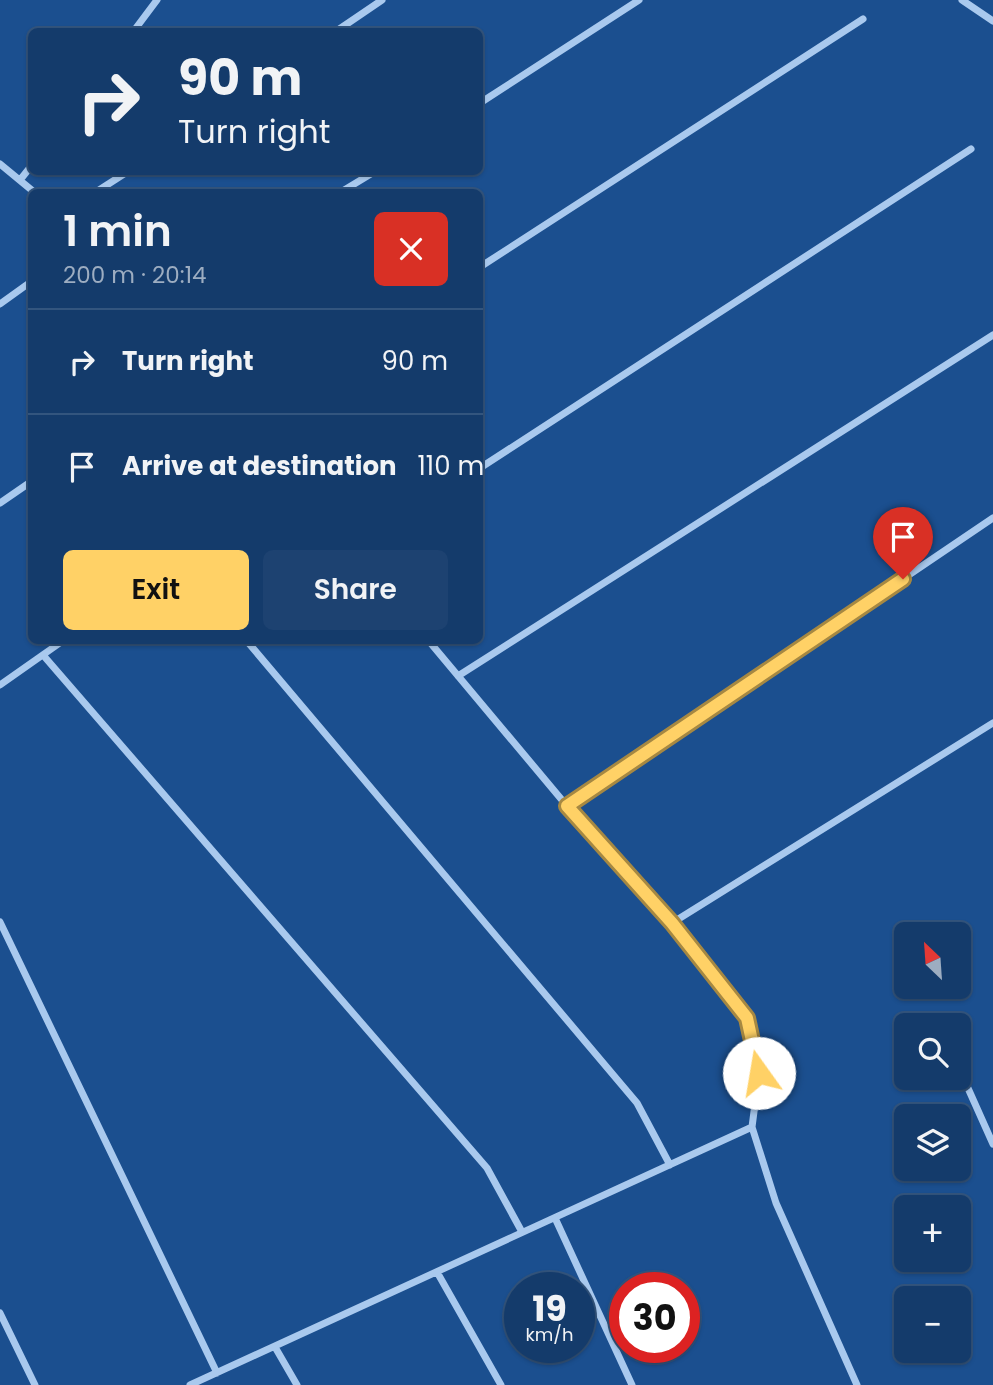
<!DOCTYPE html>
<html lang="en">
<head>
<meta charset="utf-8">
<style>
  body { margin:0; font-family:Poppins,sans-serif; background:#1d4271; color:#f1f3f6; height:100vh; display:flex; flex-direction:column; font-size:26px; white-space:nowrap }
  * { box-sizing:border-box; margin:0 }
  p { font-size:23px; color:#9dadc1 }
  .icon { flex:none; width:38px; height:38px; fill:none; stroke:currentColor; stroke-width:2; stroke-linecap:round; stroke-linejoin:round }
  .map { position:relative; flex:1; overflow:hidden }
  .details { position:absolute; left:28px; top:189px; width:455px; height:455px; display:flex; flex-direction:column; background:#143b6b; border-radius:10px; box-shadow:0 2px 5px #0004,0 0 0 2px #33557e }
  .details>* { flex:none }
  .hud { position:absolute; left:28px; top:28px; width:455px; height:147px; border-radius:10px; box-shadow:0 2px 5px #0004,0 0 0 2px #33557e; background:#143b6b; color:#f1f3f6; overflow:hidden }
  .needle { width:46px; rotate:335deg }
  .buttons { position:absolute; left:894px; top:922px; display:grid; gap:14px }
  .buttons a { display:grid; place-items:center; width:77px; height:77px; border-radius:10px; background:#143b6b; box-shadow:0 2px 5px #0004,0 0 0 2px #33557e; font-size:35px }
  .speed { position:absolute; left:504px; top:1272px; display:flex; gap:14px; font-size:35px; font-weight:700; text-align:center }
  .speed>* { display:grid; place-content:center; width:91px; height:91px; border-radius:50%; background:#143b6b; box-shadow:0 2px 5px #0004,0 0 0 2px #33557e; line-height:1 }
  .speed small { font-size:18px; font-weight:400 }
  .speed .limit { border:10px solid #d22; background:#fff; color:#111 }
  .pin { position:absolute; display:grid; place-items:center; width:60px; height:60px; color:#fff; margin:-72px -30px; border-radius:50% 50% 50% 0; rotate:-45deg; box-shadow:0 0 7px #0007 }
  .pin .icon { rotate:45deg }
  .me { position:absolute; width:77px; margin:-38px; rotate:347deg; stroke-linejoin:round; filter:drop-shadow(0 0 5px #0008) }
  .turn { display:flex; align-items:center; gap:24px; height:147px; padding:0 35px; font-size:32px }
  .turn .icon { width:91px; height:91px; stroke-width:2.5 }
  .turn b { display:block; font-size:49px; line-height:60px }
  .round { display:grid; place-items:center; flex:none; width:74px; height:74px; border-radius:10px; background:#1d4271 }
  .summary { display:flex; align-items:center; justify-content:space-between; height:119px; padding:0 35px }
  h1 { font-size:42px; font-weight:600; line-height:52px }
  .primary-button { display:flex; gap:14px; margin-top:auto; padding:14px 35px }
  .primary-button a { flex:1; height:80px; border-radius:10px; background:#ffd166; color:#111; font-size:28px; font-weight:600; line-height:80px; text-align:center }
  .primary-button a+a { background:#1d4271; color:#f1f3f6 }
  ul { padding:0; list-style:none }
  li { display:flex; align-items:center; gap:21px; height:105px; padding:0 35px; border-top:2px solid #33557e }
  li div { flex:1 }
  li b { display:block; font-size:26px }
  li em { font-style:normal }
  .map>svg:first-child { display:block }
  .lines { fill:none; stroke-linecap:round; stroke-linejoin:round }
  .street { stroke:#a9c9ee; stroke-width:7 }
  .route-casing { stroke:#a68842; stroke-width:18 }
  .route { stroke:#ffd166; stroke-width:12 }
</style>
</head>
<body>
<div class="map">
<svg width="993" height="1385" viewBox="0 0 993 1385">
  <rect width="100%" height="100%" fill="#1b4f8f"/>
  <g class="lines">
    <!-- street -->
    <path class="street" d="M962 0 993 21
      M133 32 157 0
      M335 32 382 0
      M480 103 639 0
      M0 164 34 192
      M20 180 32 165
      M96 192 127 172
      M341 192 374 172
      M480 267 863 19
      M0 304 32 281
      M480 468 971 149
      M0 503 32 481
      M246 640 637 1103 670 1165
      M428 640 567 806 672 923 747 1018 759 1073 752 1127
      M43 655 487 1168 522 1232
      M458 676 993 335
      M0 685 64 640
      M567 806 993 518
      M0 922 217 1373
      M672 923 993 723
      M963 1077 993 1144
      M555 1218 632 1385
      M437 1272 501 1385
      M0 1313 35 1385
      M275 1347 297 1385
      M190 1385 752 1127 776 1203 857 1385"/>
  </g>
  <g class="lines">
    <defs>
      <path id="route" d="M759 1073 747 1018 672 923 567 806 903 579"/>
    </defs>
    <!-- route casing -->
    <use href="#route" class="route-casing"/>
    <!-- route -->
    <use href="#route" class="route"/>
  </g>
</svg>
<div class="buttons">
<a><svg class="needle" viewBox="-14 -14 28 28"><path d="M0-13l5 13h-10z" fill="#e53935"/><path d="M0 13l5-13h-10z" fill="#9dadc1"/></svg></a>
<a><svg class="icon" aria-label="search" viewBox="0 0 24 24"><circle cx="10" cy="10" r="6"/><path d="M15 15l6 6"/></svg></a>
<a><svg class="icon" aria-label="layers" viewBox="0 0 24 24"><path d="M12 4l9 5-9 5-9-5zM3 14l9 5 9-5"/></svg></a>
<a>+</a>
<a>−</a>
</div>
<div class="speed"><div>19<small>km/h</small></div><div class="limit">30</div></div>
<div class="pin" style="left:903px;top:579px;background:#d93025"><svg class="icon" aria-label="arrive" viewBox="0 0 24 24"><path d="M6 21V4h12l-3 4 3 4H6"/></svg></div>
<svg class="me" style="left:759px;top:1073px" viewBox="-20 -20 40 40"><circle r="19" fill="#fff"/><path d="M0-13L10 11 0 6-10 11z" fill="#ffd166"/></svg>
<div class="hud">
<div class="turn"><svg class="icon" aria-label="right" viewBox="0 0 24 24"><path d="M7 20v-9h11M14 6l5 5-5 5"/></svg><div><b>90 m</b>Turn right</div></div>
</div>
<section class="details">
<div class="summary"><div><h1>1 min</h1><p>200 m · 20:14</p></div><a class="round" style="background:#d93025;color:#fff"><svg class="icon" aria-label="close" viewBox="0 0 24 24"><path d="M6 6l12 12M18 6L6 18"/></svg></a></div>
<ul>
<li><svg class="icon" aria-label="right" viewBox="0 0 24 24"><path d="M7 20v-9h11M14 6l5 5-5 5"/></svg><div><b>Turn right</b></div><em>90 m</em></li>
<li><svg class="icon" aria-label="arrive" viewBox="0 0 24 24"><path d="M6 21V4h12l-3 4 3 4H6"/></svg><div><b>Arrive at destination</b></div><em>110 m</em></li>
</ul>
<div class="primary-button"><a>Exit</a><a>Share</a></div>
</section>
</div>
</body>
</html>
